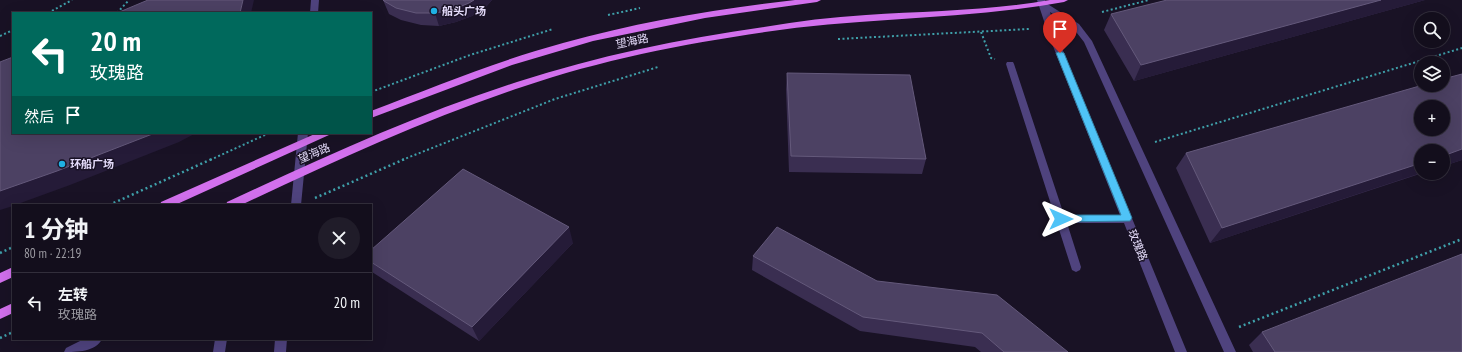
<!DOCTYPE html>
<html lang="zh">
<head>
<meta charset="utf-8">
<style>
  body { margin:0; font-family:"PT Sans Narrow","Noto Sans SC",sans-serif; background:#201c29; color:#f1f3f6; height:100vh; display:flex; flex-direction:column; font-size:15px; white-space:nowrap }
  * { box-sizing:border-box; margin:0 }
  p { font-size:13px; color:#9d9ca3 }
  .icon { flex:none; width:22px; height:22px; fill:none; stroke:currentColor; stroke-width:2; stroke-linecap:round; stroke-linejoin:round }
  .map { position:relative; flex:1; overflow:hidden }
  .side { position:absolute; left:12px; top:204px; width:360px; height:136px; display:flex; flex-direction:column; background:#130e1c; border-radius:0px; box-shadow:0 4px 16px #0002,0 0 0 1px #322e3b }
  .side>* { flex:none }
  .banner { position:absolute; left:12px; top:12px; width:360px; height:122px; border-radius:0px; box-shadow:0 4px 16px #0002,0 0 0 1px #322e3b; background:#00695c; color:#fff; overflow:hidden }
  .controls { position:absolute; left:1414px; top:12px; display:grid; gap:8px }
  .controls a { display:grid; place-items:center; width:36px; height:36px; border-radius:50%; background:#130e1c; box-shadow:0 4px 16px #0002,0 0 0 1px #322e3b; font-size:20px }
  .pin { position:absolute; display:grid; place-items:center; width:34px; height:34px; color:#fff; margin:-41px -17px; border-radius:50% 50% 50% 0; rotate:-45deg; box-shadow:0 0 4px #0007 }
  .pin .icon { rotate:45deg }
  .me { position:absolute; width:44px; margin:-22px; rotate:90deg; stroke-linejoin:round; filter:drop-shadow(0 0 3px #0008) }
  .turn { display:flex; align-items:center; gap:14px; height:84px; padding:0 12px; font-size:18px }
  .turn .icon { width:52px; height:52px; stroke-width:2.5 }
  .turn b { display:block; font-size:28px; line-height:34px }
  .then { display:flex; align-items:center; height:38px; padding:0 12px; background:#0003; gap:8px; font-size:15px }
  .round { display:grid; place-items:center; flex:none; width:42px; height:42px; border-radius:21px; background:#201c29 }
  .headline { display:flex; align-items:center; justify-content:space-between; height:68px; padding:0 12px }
  h1 { font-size:24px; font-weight:700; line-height:30px }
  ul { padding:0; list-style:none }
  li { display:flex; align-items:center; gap:12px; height:60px; padding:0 12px; border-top:1px solid #322e3b }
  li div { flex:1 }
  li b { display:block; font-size:15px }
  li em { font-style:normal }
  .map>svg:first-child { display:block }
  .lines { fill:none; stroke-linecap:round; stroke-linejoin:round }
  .path-far1 { stroke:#3fa0aa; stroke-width:2; stroke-dasharray:2 2.5; stroke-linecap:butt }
  .path { stroke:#3fa0aa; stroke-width:2.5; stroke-dasharray:2 3; stroke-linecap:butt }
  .minor { fill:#4f437e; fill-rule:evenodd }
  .major { fill:#d270ed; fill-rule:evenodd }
  .wall { fill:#3a2e51 }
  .shaded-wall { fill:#251b38 }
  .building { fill:#4c4163; stroke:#64597b; fill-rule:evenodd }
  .route { fill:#4fc3f7; stroke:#337fa1 }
  .poi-dot { fill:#1fb0e3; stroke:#191225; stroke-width:1.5 }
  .labels { text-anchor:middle; stroke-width:3; stroke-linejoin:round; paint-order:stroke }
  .poi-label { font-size:11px; font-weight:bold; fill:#e4dbfa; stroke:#191225; text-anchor:start }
  .street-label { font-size:11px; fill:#e4dbfa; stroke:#191225 }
</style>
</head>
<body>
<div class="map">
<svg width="1462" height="352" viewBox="0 0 1462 352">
  <rect width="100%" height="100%" fill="#191225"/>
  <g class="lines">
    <!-- path-far1 -->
    <path class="path-far1" d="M1102 12 1149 0
      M48 13 72 0
      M117 13 129 0
      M608 15 640 8
      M981 32 991 58 995 59
      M0 36 13 30
      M838 39 1029 29
      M371 92 470 55 553 29
      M1155 142 1462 48
      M210 160 267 134
      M402 160 555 99 658 67"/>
    <!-- path -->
    <path class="path" d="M315 198 405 159
      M109 205 212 159
      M0 253 13 247
      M1239 327 1462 239
      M0 338 13 332"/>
    <!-- minor -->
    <path class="minor" d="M311 0H319L318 13H310Z
      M1037 0H1045L1046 3 1079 24 1092 41 1236 352H1224L1084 42 1073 28 1050 12 1057 36 1187 352H1175L1124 223H1067L1081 267 1080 270 1076 272 1072 270 1006 64 1007 62H1013L1014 64 1064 215H1120L1049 36Z
      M298 133H308L301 205H291Z
      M84 339H102C96 352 76 352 64 352L66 348Z
      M215 339H227L225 352H213Z
      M275 339H287L286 352H274Z"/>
    <!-- major -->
    <path class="major" d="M795 0H821L817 2 705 18 593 41 512 65 371 118V111C434 87 497 61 563 43 638 22 717 9 795 0Z
      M1050 0H1068L1064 2C965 20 864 17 765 32 683 44 600 60 522 87 425 119 333 162 241 205H226L227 202C322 158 417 114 517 82 597 56 680 39 764 27 798 21 832 17 866 15 927 11 989 11 1050 0Z
      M317 133H331L329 135 175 205H160L161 202Z
      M13 267V277L0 283V273Z
      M13 303V313L0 319V309Z"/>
  </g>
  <!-- wall -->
  <path class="wall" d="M383 0H492L485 8 472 16 456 22 439 26 421 25 401 20 389 14Z
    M1425 0 1134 81 1104 30 1111 14Z
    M787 73 926 159 922 174 789 172 786 89Z
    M1462 74V160L1210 243 1176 168 1186 153Z
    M573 243 479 341 372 272 371 271V250Z
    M753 256 877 281 1068 352H981L975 347 860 331 752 270Z
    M1262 332 1462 352H1253L1249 345Z"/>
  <!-- shaded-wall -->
  <path class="shaded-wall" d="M243 0H254L251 13H240Z
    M474 0H492L485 8 472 16 456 22 439 26 435 13Z
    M1381 0H1425L1134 81 1141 65Z
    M155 133H196L179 142 70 185 15 205H13V206L0 210V191Z
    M1462 149V160L1443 166V156Z
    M1421 163V173L1210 243 1222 228Z
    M569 227 573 243 479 341 472 327Z"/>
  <!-- building -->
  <path class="building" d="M148 0H243L240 13H117Z
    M383 0H474L469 3 452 10 435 13H416L396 8 384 1Z
    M1167 0H1381L1141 65 1111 14Z
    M13 57V133H155L57 171 0 191V62Z
    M787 73 910 75 926 159 791 156Z
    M1462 74V149L1443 156V151H1421V163L1222 228 1186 153 1423 85H1443V79ZM1421 107H1443V129H1421Z
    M463 169 569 227 472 327 371 262V250Z
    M777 227 877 281 997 295 1068 352H1004L982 333 863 317 753 256Z
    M1462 254V352H1275L1262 332Z"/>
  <!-- route -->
  <path class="route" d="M1060 51 1064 53 1132 218 1130 221 1061 222 1056 219 1061 215H1121L1056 53Z"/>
  <!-- markers -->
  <g class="poi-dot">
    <circle cx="434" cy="11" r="4"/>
    <circle cx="62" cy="164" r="4"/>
  </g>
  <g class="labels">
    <!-- poi labels -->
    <g class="poi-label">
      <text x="442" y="15">船头广场</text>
      <text x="70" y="168">环船广场</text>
    </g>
    <!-- street labels -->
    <g class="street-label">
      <text transform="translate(632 41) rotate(-12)" y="4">望海路</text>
      <text transform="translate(314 153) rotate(-23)" y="4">望海路</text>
      <text transform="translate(1138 245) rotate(68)" y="4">玫瑰路</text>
    </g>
  </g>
</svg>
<div class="controls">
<a><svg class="icon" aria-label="search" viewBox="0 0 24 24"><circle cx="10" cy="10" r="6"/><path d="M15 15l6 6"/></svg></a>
<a><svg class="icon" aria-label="layers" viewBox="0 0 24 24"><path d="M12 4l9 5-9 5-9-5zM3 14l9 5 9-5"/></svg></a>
<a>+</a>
<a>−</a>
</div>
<div class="pin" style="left:1060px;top:53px;background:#d93025"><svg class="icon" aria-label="arrive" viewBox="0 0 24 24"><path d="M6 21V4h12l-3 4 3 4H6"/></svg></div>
<svg class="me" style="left:1061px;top:219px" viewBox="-20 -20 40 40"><path d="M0-17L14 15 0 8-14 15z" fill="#4fc3f7" stroke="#fff" stroke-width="4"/></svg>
<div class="banner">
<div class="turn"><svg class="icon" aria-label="left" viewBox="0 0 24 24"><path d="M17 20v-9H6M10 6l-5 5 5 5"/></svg><div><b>20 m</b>玫瑰路</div></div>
<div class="then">然后<svg class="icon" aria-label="arrive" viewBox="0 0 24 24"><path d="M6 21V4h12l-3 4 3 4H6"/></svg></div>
</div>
<section class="side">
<div class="headline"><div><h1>1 分钟</h1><p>80 m · 22:19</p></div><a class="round"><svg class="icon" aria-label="close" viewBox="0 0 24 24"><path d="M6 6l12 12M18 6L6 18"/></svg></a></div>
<ul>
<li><svg class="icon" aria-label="left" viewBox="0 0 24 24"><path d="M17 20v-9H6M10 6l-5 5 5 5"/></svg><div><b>左转</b><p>玫瑰路</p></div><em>20 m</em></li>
</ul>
</section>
</div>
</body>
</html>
